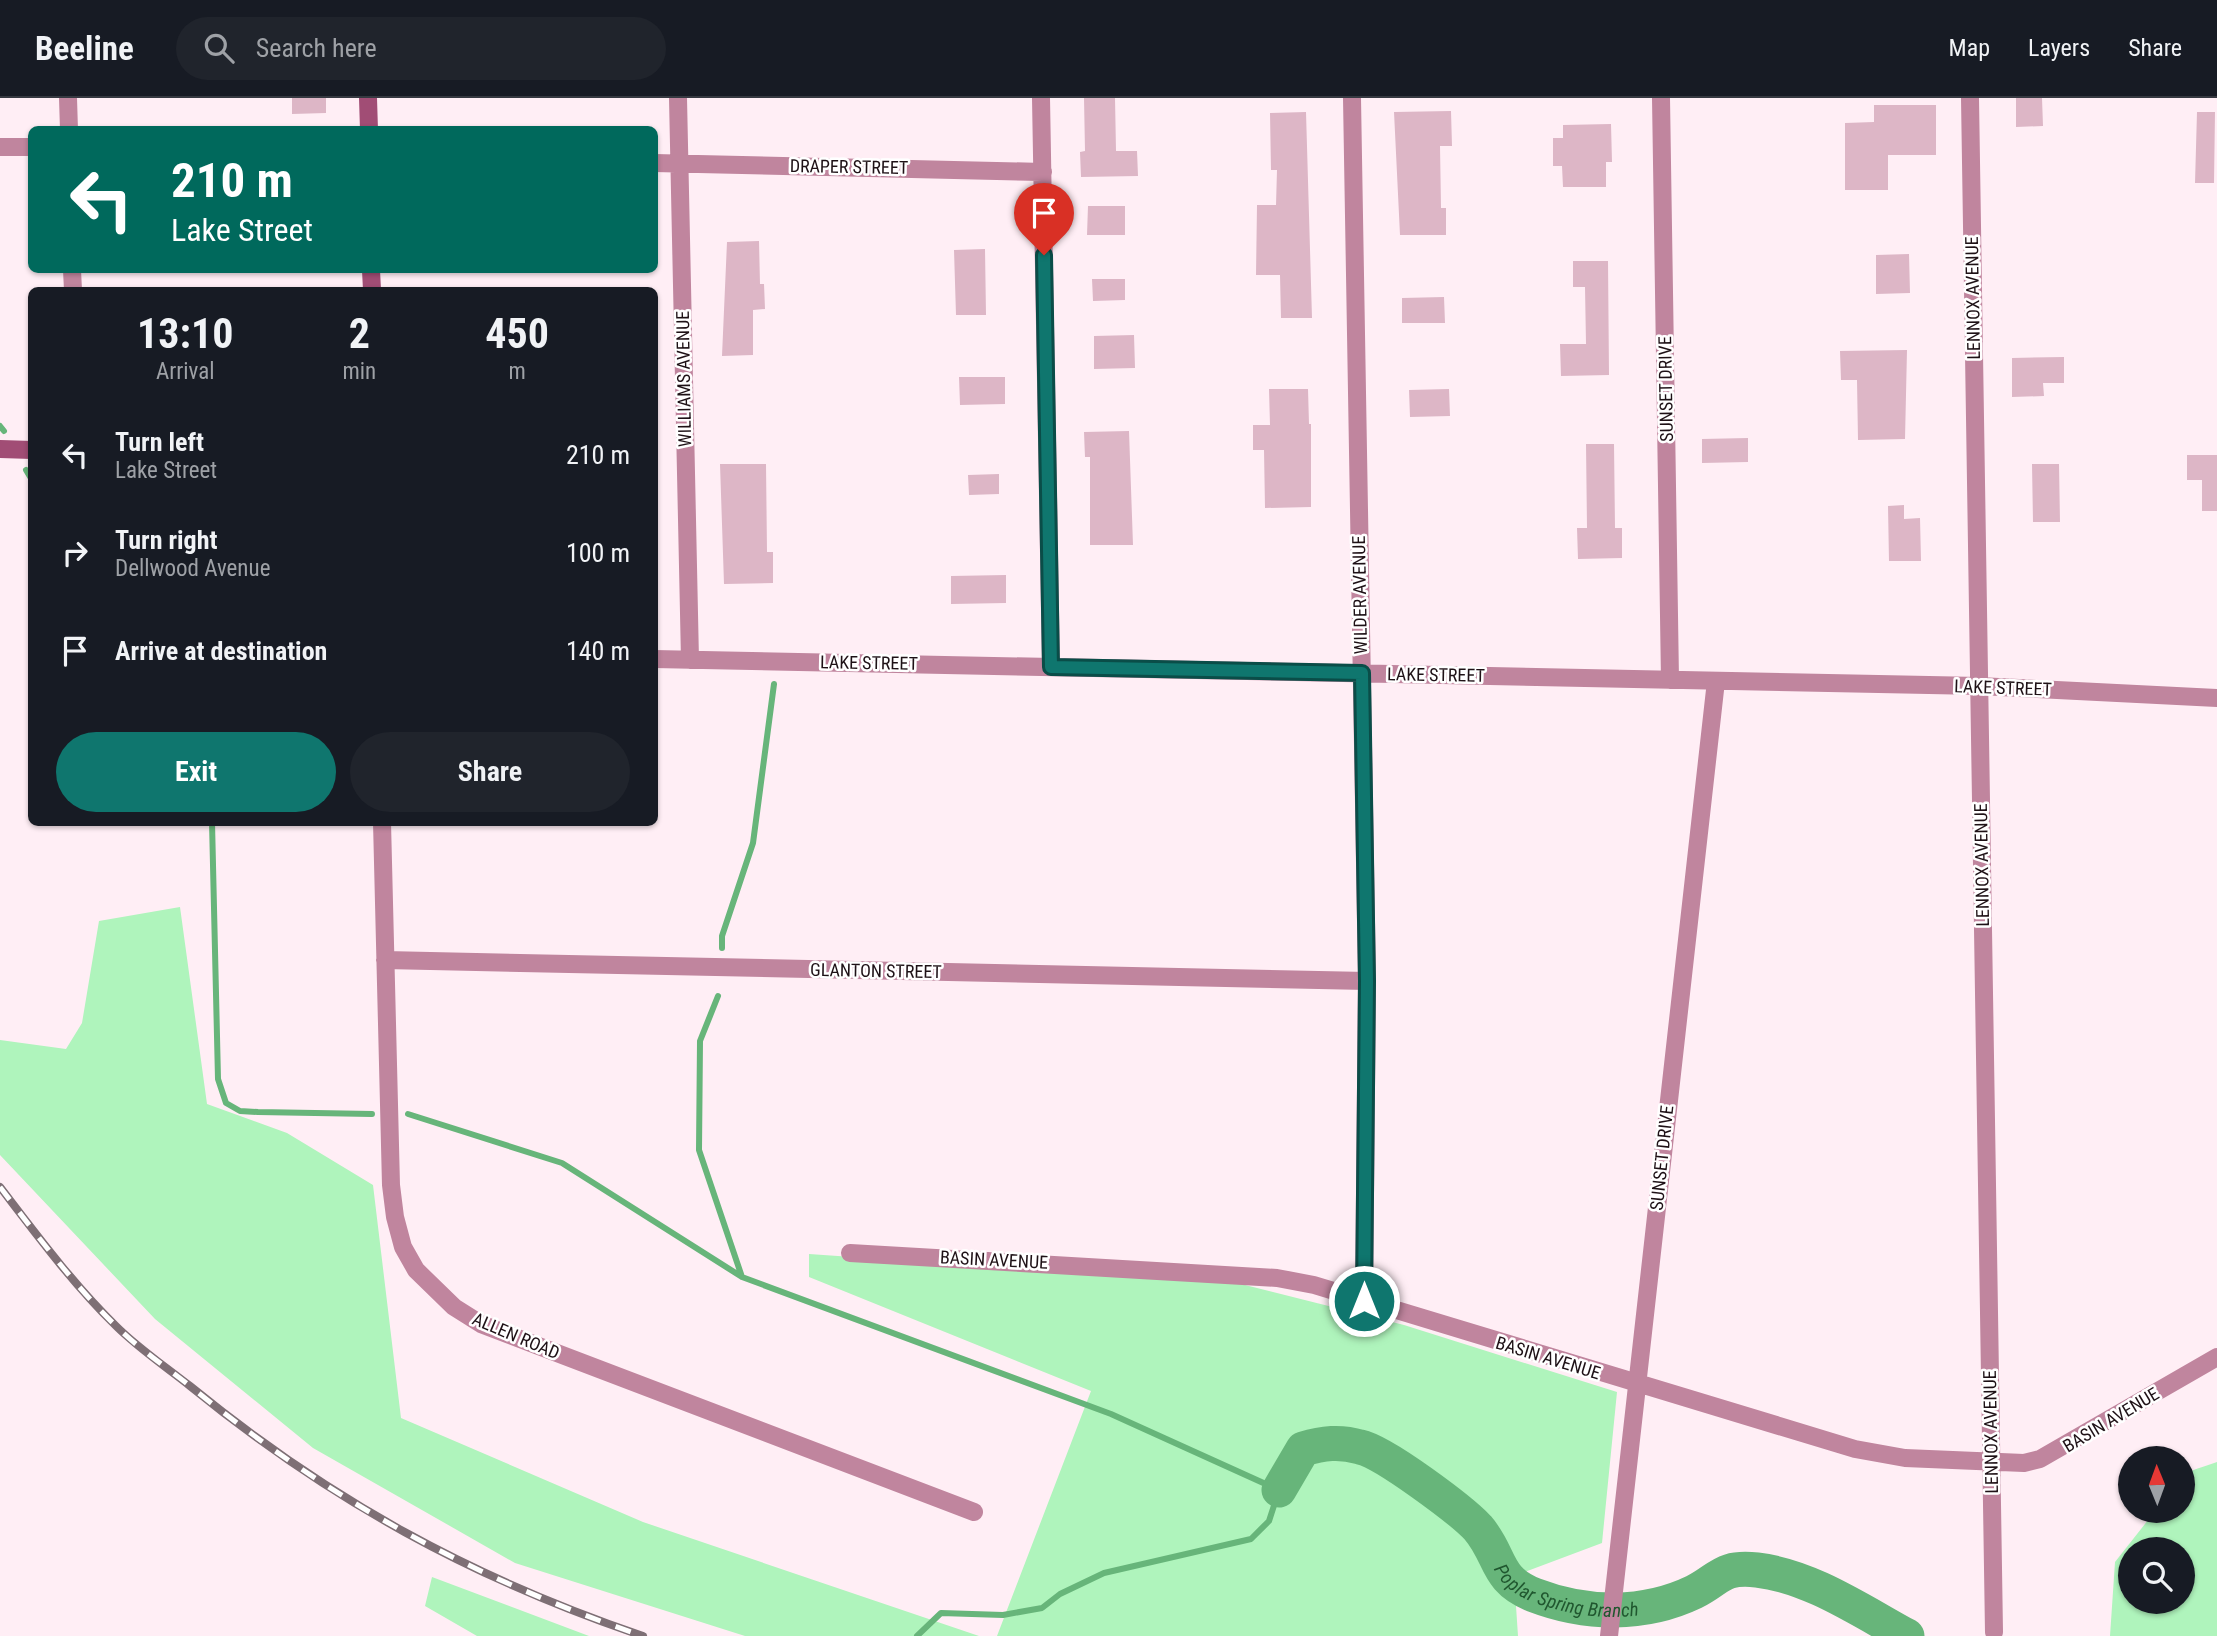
<!DOCTYPE html>
<html lang="en">
<head>
<meta charset="utf-8">
<style>
  body { margin:0; font-family:"Roboto Condensed",sans-serif; background:#20242c; color:#f1f3f6; height:100vh; display:flex; flex-direction:column; font-size:26px; white-space:nowrap }
  * { box-sizing:border-box; margin:0 }
  p { font-size:23px; color:#9ea1a6 }
  .icon { flex:none; width:38px; height:38px; fill:none; stroke:currentColor; stroke-width:2; stroke-linecap:round; stroke-linejoin:round }
  .map { position:relative; flex:1; overflow:hidden }
  .side { position:absolute; left:28px; top:189px; width:630px; height:539px; display:flex; flex-direction:column; background:#171b24; border-radius:10px; box-shadow:0 2px 5px #0004 }
  .side>* { flex:none }
  .guide { position:absolute; left:28px; top:28px; width:630px; height:147px; border-radius:10px; box-shadow:0 2px 5px #0004; background:#00695c; color:#fff; overflow:hidden }
  .needle { width:46px; rotate:359deg }
  .controls { position:absolute; left:2118px; top:1348px; display:grid; gap:14px }
  .controls a { display:grid; place-items:center; width:77px; height:77px; border-radius:50%; background:#171b24; box-shadow:0 2px 5px #0004; font-size:35px }
  .pin { position:absolute; display:grid; place-items:center; width:60px; height:60px; color:#fff; margin:-72px -30px; border-radius:50% 50% 50% 0; rotate:-45deg; box-shadow:0 0 7px #0007 }
  .pin .icon { rotate:45deg }
  .me { position:absolute; width:77px; margin:-38px; rotate:0deg; stroke-linejoin:round; filter:drop-shadow(0 0 5px #0008) }
  .turn { display:flex; align-items:center; gap:24px; height:147px; padding:0 28px; font-size:32px }
  .turn .icon { width:91px; height:91px; stroke-width:2.5 }
  .turn b { display:block; font-size:49px; line-height:60px }
  .eta { display:flex; justify-content:space-evenly; align-items:center; height:119px; text-align:center }
  .eta b { font-size:42px; font-weight:700; line-height:49px }
  .action { display:flex; gap:14px; margin-top:auto; padding:14px 28px }
  .action a { flex:1; height:80px; border-radius:42px; background:#0f766e; color:#fff; font-size:28px; font-weight:700; line-height:80px; text-align:center }
  .action a+a { background:#20242c; color:#f1f3f6 }
  ul { padding:0; list-style:none }
  li { display:flex; align-items:center; gap:21px; height:98px; padding:0 28px }
  li div { flex:1 }
  li b { display:block; font-size:26px }
  li em { font-style:normal }
  header { display:flex; align-items:center; gap:42px; box-sizing:border-box; height:98px; padding:0 35px; background:#171b24; border-bottom:2px solid #363941 }
  header strong { font-size:33px }
  nav { display:flex; gap:38px; margin-inline-start:auto; font-size:24px }
  .search { width:490px; height:63px; background:#20242c; display:flex; align-items:center; gap:18px; box-sizing:border-box; padding:0 24px; border-radius:38px; color:#9ea1a6; font-size:26px }
  .map>svg:first-child { display:block }
  .green { fill:#aff4bc; fill-rule:evenodd }
  .lines { fill:none; stroke-linecap:round; stroke-linejoin:round }
  .stream { stroke:#67b57a; stroke-width:6 }
  .river { stroke:#67b57a; stroke-width:35 }
  .building { fill:#ddb6c6 }
  .street { stroke:#c0859e; stroke-width:18 }
  .secondary { stroke:#a14d75; stroke-width:18 }
  .rail-casing { stroke:#7e6f75; stroke-width:8 }
  .rail { stroke:#fff; stroke-width:5; stroke-dasharray:16; stroke-linecap:butt }
  .route-casing { stroke:#0a4d48; stroke-width:18 }
  .route { stroke:#0f766e; stroke-width:12 }
  .labels { text-anchor:middle; stroke-width:5; stroke-linejoin:round; paint-order:stroke }
  .street-label { font-size:18px; fill:#1e1116; stroke:#fff }
  .water-label { font-size:19px; font-style:italic; fill:#20572f; stroke:#fff }
</style>
</head>
<body>
<header>
<strong>Beeline</strong>
<div class="search"><svg class="icon" aria-label="search" viewBox="0 0 24 24"><circle cx="10" cy="10" r="6"/><path d="M15 15l6 6"/></svg>Search here</div>
<nav><a>Map</a><a>Layers</a><a>Share</a></nav>
</header>
<div class="map">
<svg width="2217" height="1538" viewBox="0 0 2217 1538">
  <rect width="100%" height="100%" fill="#ffeef5"/>
  <!-- green -->
  <path class="green" d="M180 809 207 1006 287 1035 373 1087 401 1320 643 1424 979 1538H745L515 1465 313 1350 155 1221 0 1057V942L66 951 82 925 99 823Z
    M809 1156 1241 1186 1404 1227 1617 1294 1602 1445 1514 1478 1518 1538H997L1091 1293 809 1179Z
    M2217 1364V1538H2110L2115 1464 2156 1412H2182C2182 1372 2179 1377 2217 1364ZM2130 1451H2182V1503H2130Z
    M432 1479 589 1538H477L425 1508Z"/>
  <g class="lines">
    <!-- stream -->
    <path class="stream" d="M0 328 4 333
      M26 372 32 382
      M212 724 218 981 226 1005 240 1013 258 1014 372 1016
      M722 850V838L753 745 774 586
      M718 898 700 943 699 1052 742 1179
      M408 1016 562 1065 742 1179 1111 1316 1279 1392 1269 1423 1251 1441 1104 1475 1060 1496 1042 1510 1003 1517 941 1515 917 1538"/>
    <!-- river -->
    <path class="river" id="s1" d="M1279 1392 1303 1351C1323 1345 1340 1343 1360 1349 1384 1354 1461 1412 1478 1430 1502 1458 1494 1481 1534 1497 1586 1517 1644 1518 1694 1494 1720 1481 1721 1468 1757 1472 1810 1478 1861 1513 1907 1538"/>
  </g>
  <!-- building -->
  <path class="building" d="M292 0H326V15L292 16Z
    M1084 0H1115L1116 53H1137L1138 78 1081 79 1080 54 1085 53Z
    M2016 0H2042L2043 28 2016 29Z
    M1874 7H1936V57H1888V92H1845V25L1874 24Z
    M1451 13 1452 48H1440L1441 110H1446V137H1400L1394 14Z
    M1306 14 1312 220H1281L1280 177H1256L1257 107H1276L1277 72H1271L1270 15Z
    M2197 14H2215L2214 85H2195Z
    M1611 26 1612 64H1606V89H1563L1562 68H1553V40H1563V27Z
    M1088 108H1125V137H1087Z
    M759 143 760 186H764L765 211 753 212V257L722 258 727 144Z
    M985 151 986 217H956L954 152Z
    M1909 156 1910 195 1876 196V157Z
    M1573 163H1608L1609 277 1561 278 1560 246H1586L1585 189H1573Z
    M1092 181H1125V202L1093 203Z
    M1444 199 1445 225H1402V200Z
    M1134 237 1135 270 1094 271V238Z
    M1907 252 1905 341 1858 342 1857 282H1841L1840 253Z
    M2064 259V285H2043L2044 298 2012 299V260Z
    M959 279H1005V306L960 307Z
    M1269 291H1308L1309 326H1311V409L1265 410 1264 352H1253V327H1270Z
    M1449 291 1450 318 1410 319 1409 292Z
    M1129 333 1133 447H1090V359H1085L1084 334Z
    M1748 340V364L1702 365V341Z
    M1586 346H1614L1615 430H1622V460L1578 461 1577 430H1587Z
    M2187 357H2217V413H2202V382H2187Z
    M720 366H766L767 454H773V485L724 486Z
    M2032 366H2059L2060 424H2033Z
    M999 376V396L969 397 968 377Z
    M1904 407V421L1920 420 1921 463H1889L1888 408Z
    M1006 477V505L951 506V478Z"/>
  <g class="lines">
    <!-- street -->
    <path class="street" d="M68 0 69 32
      M678 0 690 562
      M1041 0 1051 569
      M1352 0 1367 883 1364 1203
      M1661 0 1670 582
      M1970 0 1994 1534
      M0 49H32
      M654 65 1043 74
      M72 172 73 192
      M654 561 1979 588 2217 600
      M382 724 391 1087 395 1119 403 1149 416 1172 454 1209 481 1226 974 1414
      M385 862 1367 883
      M850 1155 1277 1180 1314 1187 1855 1351 1905 1360 2024 1365 2040 1361 2217 1259
      M1609 1538 1716 583"/>
    <!-- secondary -->
    <path class="secondary" d="M368 0 369 32
      M371 172 372 192
      M0 351 32 352"/>
    <defs>
      <path id="rail" d="M0 1089C36 1136 73 1186 116 1228 138 1250 166 1269 190 1288 331 1403 472 1480 643 1538"/>
    </defs>
    <!-- rail casing -->
    <use href="#rail" class="rail-casing"/>
    <!-- rail -->
    <use href="#rail" class="rail"/>
  </g>
  <g class="lines">
    <defs>
      <path id="route" d="M1044 157 1051 569 1362 575 1367 883 1364 1203"/>
    </defs>
    <!-- route casing -->
    <use href="#route" class="route-casing"/>
    <!-- route -->
    <use href="#route" class="route"/>
  </g>
  <g class="labels">
    <!-- street labels -->
    <g class="street-label">
      <text transform="translate(849 69) rotate(1)" y="6">DRAPER STREET</text>
      <text transform="translate(1973 200) rotate(-91)" y="6">LENNOX AVENUE</text>
      <text transform="translate(684 281) rotate(-91)" y="6">WILLIAMS AVENUE</text>
      <text transform="translate(1666 291) rotate(-91)" y="6">SUNSET DRIVE</text>
      <text transform="translate(1360 497) rotate(-91)" y="6">WILDER AVENUE</text>
      <text transform="translate(869 565) rotate(1)" y="6">LAKE STREET</text>
      <text transform="translate(1436 577) rotate(1)" y="6">LAKE STREET</text>
      <text transform="translate(2003 590) rotate(2)" y="6">LAKE STREET</text>
      <text transform="translate(1982 767) rotate(-91)" y="6">LENNOX AVENUE</text>
      <text transform="translate(876 873) rotate(1)" y="6">GLANTON STREET</text>
      <text transform="translate(1662 1060) rotate(-84)" y="6">SUNSET DRIVE</text>
      <text transform="translate(994 1162) rotate(3)" y="6">BASIN AVENUE</text>
      <text transform="translate(516 1238) rotate(23)" y="6">ALLEN ROAD</text>
      <text transform="translate(1548 1260) rotate(17)" y="6">BASIN AVENUE</text>
      <text transform="translate(2111 1322) rotate(-31)" y="6">BASIN AVENUE</text>
      <text transform="translate(1991 1334) rotate(-91)" y="6">LENNOX AVENUE</text>
    </g>
    <!-- water labels -->
    <g class="water-label">
      <text dy="7" stroke="none"><textPath href="#s1" startOffset="369">Poplar Spring Branch</textPath></text>
    </g>
  </g>
</svg>
<div class="controls">
<a><svg class="needle" viewBox="-14 -14 28 28"><path d="M0-13l5 13h-10z" fill="#e53935"/><path d="M0 13l5-13h-10z" fill="#9ea1a6"/></svg></a>
<a><svg class="icon" aria-label="search" viewBox="0 0 24 24"><circle cx="10" cy="10" r="6"/><path d="M15 15l6 6"/></svg></a>
</div>
<div class="pin" style="left:1044px;top:157px;background:#d93025"><svg class="icon" aria-label="arrive" viewBox="0 0 24 24"><path d="M6 21V4h12l-3 4 3 4H6"/></svg></div>
<svg class="me" style="left:1364px;top:1203px" viewBox="-20 -20 40 40"><circle r="17" fill="#0f766e" stroke="#fff" stroke-width="3"/><path d="M0-11L8 9 0 5-8 9z" fill="#fff"/></svg>
<div class="guide">
<div class="turn"><svg class="icon" aria-label="left" viewBox="0 0 24 24"><path d="M17 20v-9H6M10 6l-5 5 5 5"/></svg><div><b>210 m</b>Lake Street</div></div>
</div>
<section class="side">
<div class="eta">
<div><b>13:10</b><p>Arrival</p></div>
<div><b>2</b><p>min</p></div>
<div><b>450</b><p>m</p></div>
</div>
<ul>
<li><svg class="icon" aria-label="left" viewBox="0 0 24 24"><path d="M17 20v-9H6M10 6l-5 5 5 5"/></svg><div><b>Turn left</b><p>Lake Street</p></div><em>210 m</em></li>
<li><svg class="icon" aria-label="right" viewBox="0 0 24 24"><path d="M7 20v-9h11M14 6l5 5-5 5"/></svg><div><b>Turn right</b><p>Dellwood Avenue</p></div><em>100 m</em></li>
<li><svg class="icon" aria-label="arrive" viewBox="0 0 24 24"><path d="M6 21V4h12l-3 4 3 4H6"/></svg><div><b>Arrive at destination</b></div><em>140 m</em></li>
</ul>
<div class="action"><a>Exit</a><a>Share</a></div>
</section>
</div>
</body>
</html>
